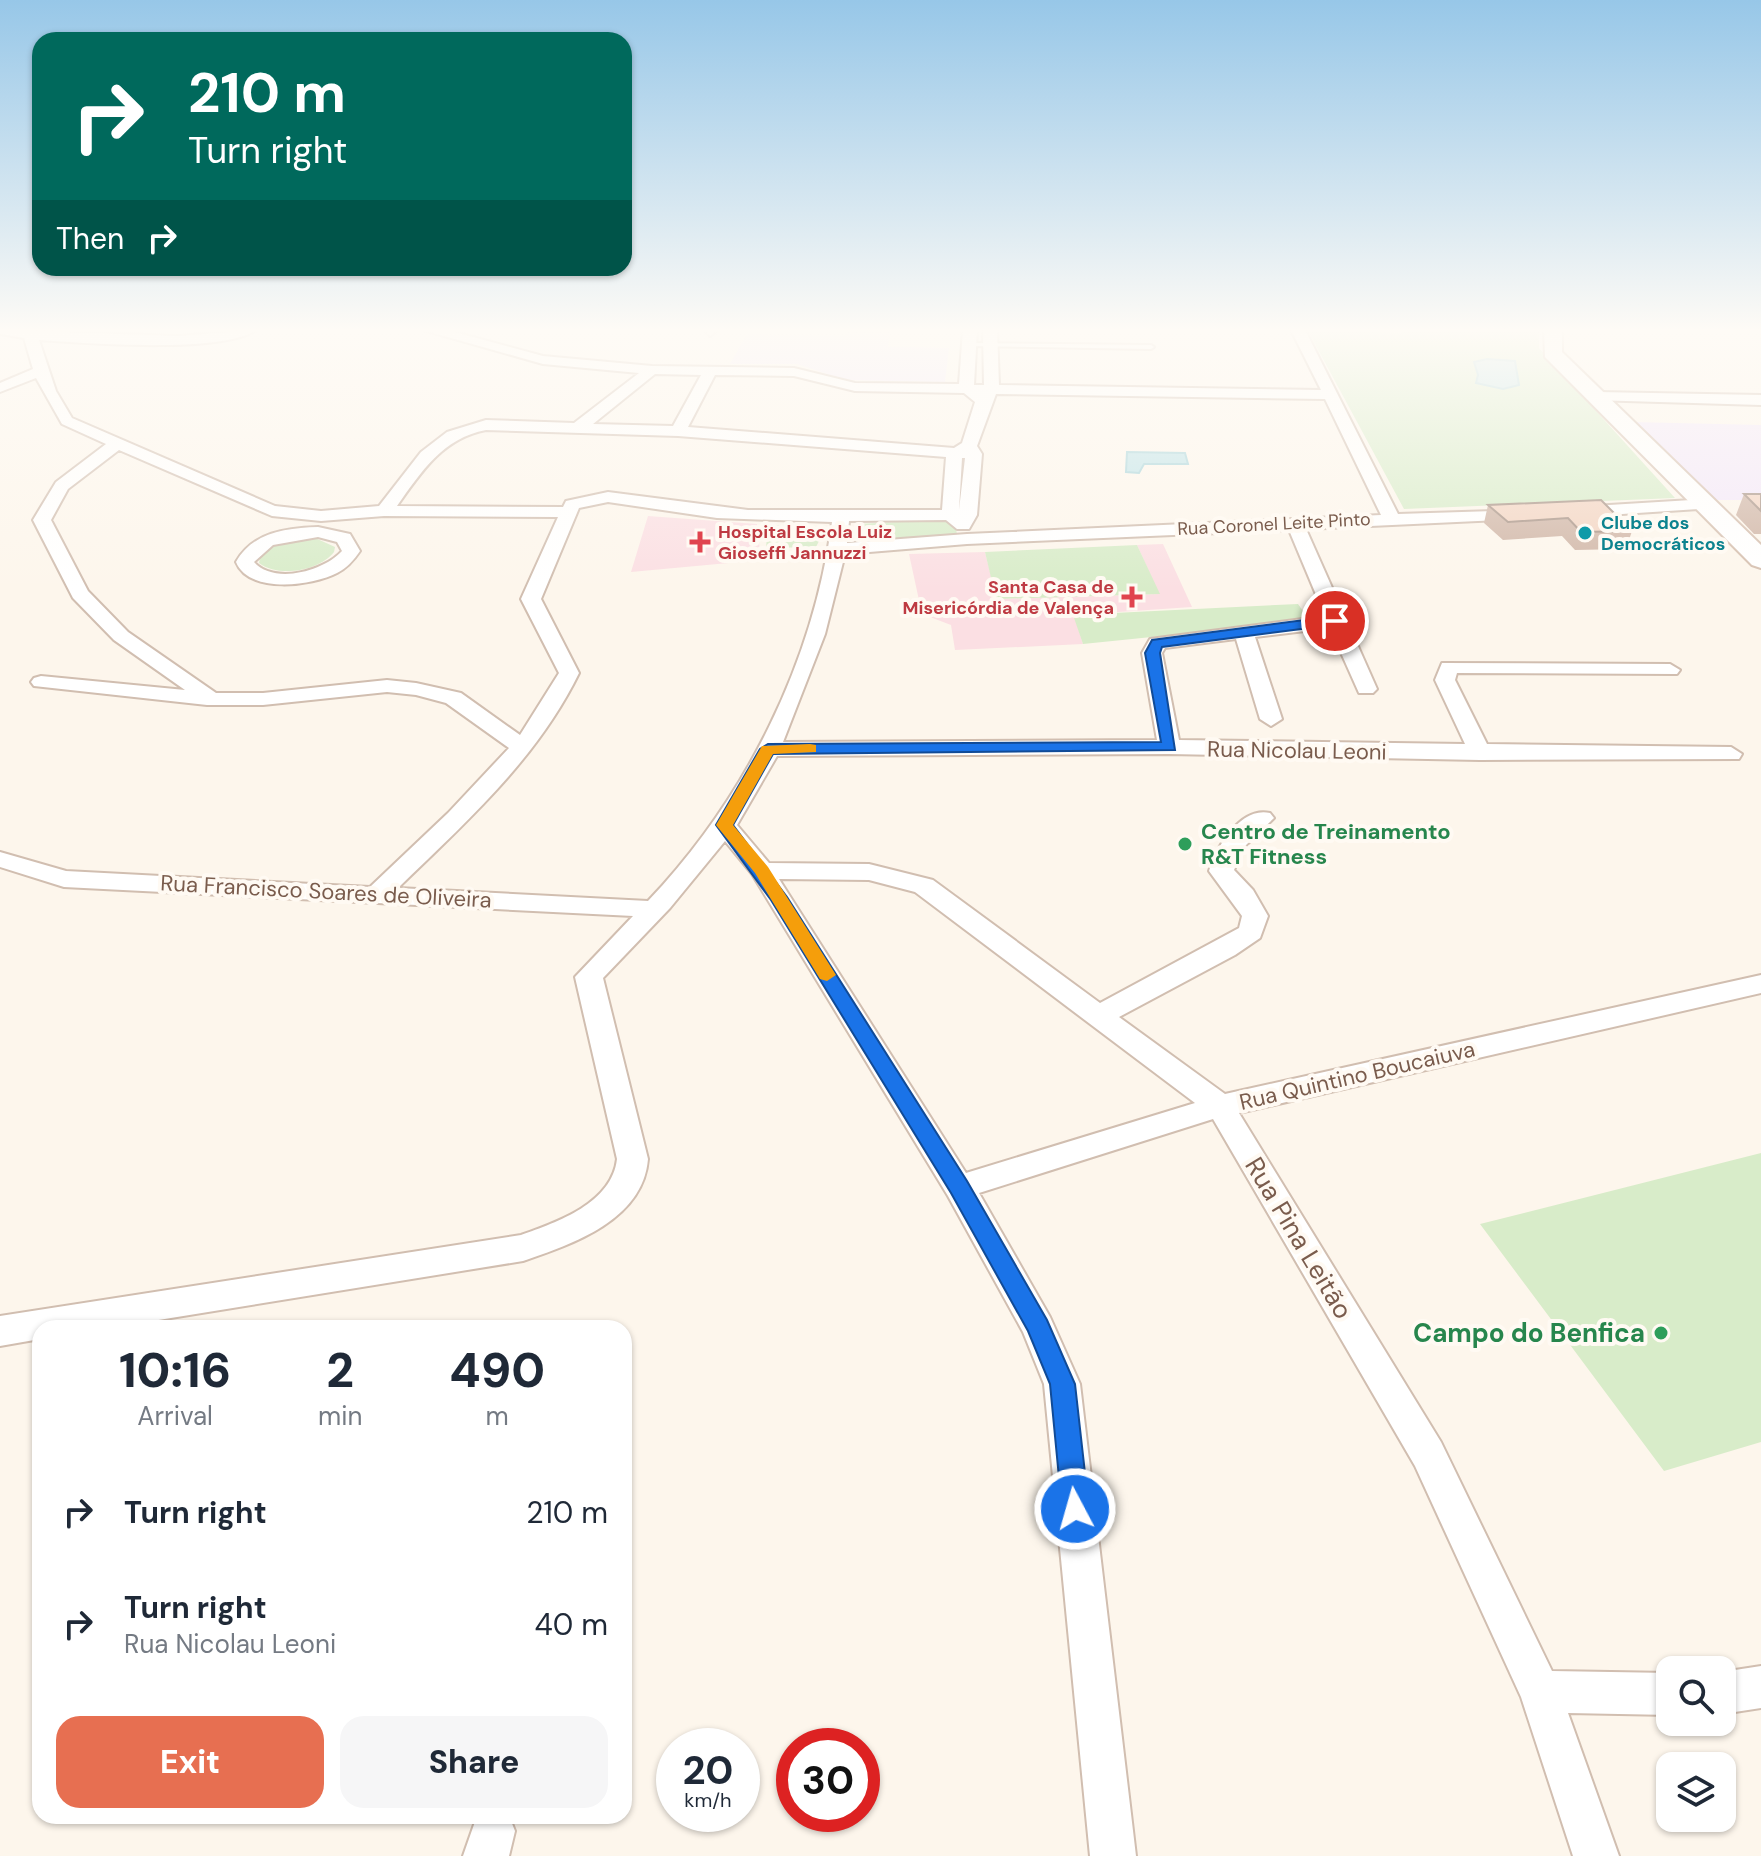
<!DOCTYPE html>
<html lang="en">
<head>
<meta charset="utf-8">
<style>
  body { margin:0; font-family:"DM Sans",sans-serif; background:#f6f6f7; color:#1f2937; height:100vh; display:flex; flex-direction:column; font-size:30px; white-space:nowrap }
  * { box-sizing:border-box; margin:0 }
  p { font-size:26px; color:#747a83 }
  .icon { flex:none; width:44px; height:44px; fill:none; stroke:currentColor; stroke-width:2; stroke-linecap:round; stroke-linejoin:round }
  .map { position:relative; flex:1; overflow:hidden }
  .details { position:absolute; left:32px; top:1320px; width:600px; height:504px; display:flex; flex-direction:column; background:#fff; border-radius:24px; box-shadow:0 2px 6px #0004 }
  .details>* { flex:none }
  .top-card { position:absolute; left:32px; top:32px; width:600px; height:244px; border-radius:24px; box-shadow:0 2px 6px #0004; background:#00695c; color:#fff; overflow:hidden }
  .fabs { position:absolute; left:1656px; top:1656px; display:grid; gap:16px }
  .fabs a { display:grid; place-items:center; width:80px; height:80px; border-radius:16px; background:#fff; box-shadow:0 2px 6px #0004; font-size:40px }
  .speed { position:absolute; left:656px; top:1728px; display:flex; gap:16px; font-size:40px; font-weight:700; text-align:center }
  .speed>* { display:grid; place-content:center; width:104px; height:104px; border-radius:50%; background:#fff; box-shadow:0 2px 6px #0004; line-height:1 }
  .speed small { font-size:20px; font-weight:400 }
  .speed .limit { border:12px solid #d22; background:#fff; color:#111 }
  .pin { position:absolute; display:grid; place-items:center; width:68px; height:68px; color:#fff; margin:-34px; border:4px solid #fff; border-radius:50%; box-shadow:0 2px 8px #0007 }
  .me { position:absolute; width:88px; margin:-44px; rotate:354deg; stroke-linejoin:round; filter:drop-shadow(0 0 6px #0008) }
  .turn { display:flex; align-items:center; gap:28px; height:168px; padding:0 24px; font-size:36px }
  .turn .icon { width:104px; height:104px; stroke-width:2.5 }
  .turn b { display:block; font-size:56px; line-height:68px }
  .then { display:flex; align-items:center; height:76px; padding:0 24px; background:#0003; gap:16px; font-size:30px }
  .eta { display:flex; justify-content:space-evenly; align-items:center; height:136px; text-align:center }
  .eta b { font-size:48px; font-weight:800; line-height:56px }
  .action { display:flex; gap:16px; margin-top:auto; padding:16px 24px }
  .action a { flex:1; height:92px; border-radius:24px; background:#e76f51; color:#fff; font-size:32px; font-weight:800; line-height:92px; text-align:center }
  .action a+a { background:#f6f6f7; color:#1f2937 }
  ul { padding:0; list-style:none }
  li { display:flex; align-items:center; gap:24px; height:112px; padding:0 24px }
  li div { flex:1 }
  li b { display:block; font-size:30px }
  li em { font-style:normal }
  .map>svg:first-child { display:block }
  .education { fill:#f3e8fa }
  .medical { fill:#fbdfe3 }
  .green { fill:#d8ecc9 }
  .water { fill:#bfe3e8; stroke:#a5d3da; stroke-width:2 }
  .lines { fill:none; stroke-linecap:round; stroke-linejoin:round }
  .lane-casing { stroke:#d1beb0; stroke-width:4 }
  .street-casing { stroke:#d1beb0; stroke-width:4 }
  .secondary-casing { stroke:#d6c0b0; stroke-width:4 }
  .lane { fill:#fff; fill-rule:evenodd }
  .street { fill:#fff; fill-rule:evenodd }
  .secondary { fill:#fff; fill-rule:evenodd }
  .wall { fill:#d1b7a8 }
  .building { fill:#f3d5c3; stroke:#aa9588; stroke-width:2 }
  .route { fill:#1a73e8; stroke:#114b97; stroke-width:2 }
  .slow { fill:#f59e0b }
  .culture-dot { fill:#0f9aa8; stroke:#fffaf3; stroke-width:3 }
  .health-dot { fill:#e0444e; stroke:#fffaf3; stroke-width:3 }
  .leisure-dot { fill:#2e9e5b; stroke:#fffaf3; stroke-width:3 }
  .labels { text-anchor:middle; stroke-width:8; stroke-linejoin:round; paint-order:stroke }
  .far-culture-label { font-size:18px; font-weight:bold; fill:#0d838f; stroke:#fffaf3; text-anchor:start }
  .far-street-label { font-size:18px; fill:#7a5c4d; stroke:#fffaf3 }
  .far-health-label { font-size:18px; font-weight:bold; fill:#be3a42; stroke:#fffaf3; text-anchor:start }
  .street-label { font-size:22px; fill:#7a5c4d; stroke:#fffaf3 }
  .leisure-label { font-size:22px; font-weight:bold; fill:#27864d; stroke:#fffaf3; text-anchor:start }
  .near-street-label { font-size:26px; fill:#7a5c4d; stroke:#fffaf3 }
  .near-leisure-label { font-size:26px; font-weight:bold; fill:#27864d; stroke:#fffaf3; text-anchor:end }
</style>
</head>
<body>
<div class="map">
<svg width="1761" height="1856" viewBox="0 0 1761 1856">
  <rect width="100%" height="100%" fill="#fdf6ec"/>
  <!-- education -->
  <path class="education" d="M848 330H891L888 347 949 348 945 382 846 380 797 364H730L747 334 845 336Z
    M1632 422 1761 425V500H1711Z"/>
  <!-- medical -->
  <path class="medical" d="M648 516 757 524 761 560 631 572Z
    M1163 544 1192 607 1074 615 1083 644 955 650 951 625 922 614 909 554 985 552 997 599 1159 594 1137 545Z"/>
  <!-- green -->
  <path class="green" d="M1402 330H1539V348L1675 498 1404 509 1308 331 1402 333Z
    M954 519 957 534 847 546 857 524Z
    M768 525 826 527 816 547 766 548Z
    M313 537 335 547 334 552C319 571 279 578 259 563L261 552 277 543Z
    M1137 545 1160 594 996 599 985 552Z
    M1298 604 1310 621 1083 644 1073 615Z
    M1761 1153V1442L1664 1471 1480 1224Z"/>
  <!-- water -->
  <path class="water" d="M1487 359 1515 361 1519 385 1503 389 1476 383 1478 375 1474 362Z
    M1127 452 1185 453 1188 464H1144L1139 473 1126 472Z"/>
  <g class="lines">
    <defs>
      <path id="lane" d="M967 343 1151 345 1154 347 1151 349 969 346 966 344Z"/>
      <path id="street" d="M0 330 178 336 256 330C222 354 83 343 39 340L56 391 72 418 275 506 321 511 379 506 421 452 447 432 486 420 574 423 639 373 543 364 423 330H447L543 356 652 366 794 368 855 383 959 384 963 330H977L974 385H984L983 330H997L999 385 1321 390 1291 330H1305L1398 514 1527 510 1530 514 1521 519 1306 529 1377 689 1373 693H1359L1330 628 1255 637 1282 719 1271 726 1260 719 1236 639 1165 648 1162 653 1179 740 1465 744 1435 680 1442 663 1670 664 1680 670 1677 674 1457 673 1455 680 1487 744 1731 747 1742 754 1739 759 1480 760 1169 754 777 756 737 825 769 863 869 864 933 880 1100 1003 1239 928 1242 916 1209 871C1216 847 1241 806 1270 813L1274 818 1245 846 1234 870 1253 890 1268 916 1260 938 1235 955 1119 1017 1225 1094 1761 975V993L1239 1113 1441 1442 1552 1671 1670 1673V1715L1568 1713 1619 1856H1573L1521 1697 1415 1466 1213 1119 979 1193 1050 1317 1080 1384 1136 1856H1090L1044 1384 1023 1332 948 1196 752 874 725 841 670 908 603 978 648 1159C643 1220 573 1244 523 1261L109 1328H40V1339L0 1346V1316L521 1235C558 1222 612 1203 617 1159L575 977 633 916 64 887 0 867V852L66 871 370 887 448 813 509 748 446 703 416 695 387 692 263 705H207L34 686 31 682 34 678 41 676 185 690 114 640 73 598 33 520 56 482 106 444 62 424 36 378 0 392V383L33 369 24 338 0 334ZM655 374 701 375 673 426 593 424ZM715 375 794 376 855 391 964 393 975 402 962 443 954 448 688 427ZM996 394 1325 399 1381 515 967 534 847 543 849 521 946 520 957 529H969L977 515 982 454 977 446ZM486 430 678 436 946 457 942 510H748L608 492 566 501 563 507 397 506C421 472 443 438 486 430ZM119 450 272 516 321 521 384 516 558 517 521 599 559 673 520 735 461 693 416 683 387 680 263 693H216L128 632 88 591 51 520 68 489ZM962 458H965L959 510ZM608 502 717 518 832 522C813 663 746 798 648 901L398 888C466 822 537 759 579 673L541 599 579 508ZM1289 530 1325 616 1150 639 1142 653 1157 740 783 742 825 634 845 554 967 544ZM779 879 869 880 915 892 1195 1103 966 1173Z
        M704 330H718L710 336Z
        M1597 392 1761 395V405L1592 400V394Z
        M1708 499 1714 500V508L1576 517 1567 512 1576 507Z
        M318 527 350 534 360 551C354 560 347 568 337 573 312 586 249 594 236 562 253 532 286 528 318 527ZM318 537 337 542 342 551C324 571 274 585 254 562L273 545Z
        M1761 1666V1708L1722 1714V1672Z
        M477 1816H509L515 1831 509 1856H463Z"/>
      <path id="secondary" d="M1544 330H1562V352L1761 545V568L1752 565 1545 357Z"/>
    </defs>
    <!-- lane casing -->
    <use href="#lane" class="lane-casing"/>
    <!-- street casing -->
    <use href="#street" class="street-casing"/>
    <!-- secondary casing -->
    <use href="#secondary" class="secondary-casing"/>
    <!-- lane -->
    <use href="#lane" class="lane"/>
    <!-- street -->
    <use href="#street" class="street"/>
    <!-- secondary -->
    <use href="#secondary" class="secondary"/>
  </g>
  <!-- wall -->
  <path class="wall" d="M1744 494H1761V534H1754L1736 515Z
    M1601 500 1632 531 1626 549 1575 550 1562 536 1503 540 1484 523 1488 505Z"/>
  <!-- building -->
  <path class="building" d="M1744 494H1761V511Z
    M1601 500 1632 531 1581 532 1568 518 1508 522 1488 505Z"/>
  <!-- sky -->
  <linearGradient id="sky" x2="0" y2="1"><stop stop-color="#97c7e8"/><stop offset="0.56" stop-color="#fefbf6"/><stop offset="1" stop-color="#fefbf6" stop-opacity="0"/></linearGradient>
  <rect width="1761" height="590" fill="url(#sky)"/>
  <!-- route -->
  <path class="route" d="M1335 616 1340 618V624L1162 647 1160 653 1175 750 773 754 733 825 787 897 967 1181 1047 1320 1075 1384 1089 1509 1085 1518 1075 1522 1066 1518 1062 1509 1050 1384 1028 1331 951 1193 771 900 716 825 760 749 768 744 1161 742 1145 653 1152 640Z"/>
  <!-- slow -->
  <path class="slow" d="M810 744 816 745V752L773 754 733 825 768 867 836 975 827 981 820 979 755 873 716 825 762 746Z"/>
  <!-- markers -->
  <circle class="culture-dot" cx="1585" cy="533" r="8"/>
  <g class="health-dot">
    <path d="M696 530h8v8h8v8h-8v8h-8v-8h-8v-8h8z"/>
    <path d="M1128 585h8v8h8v8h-8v8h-8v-8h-8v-8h8z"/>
  </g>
  <g class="leisure-dot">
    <circle cx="1185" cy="844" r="8"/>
    <circle cx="1661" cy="1333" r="8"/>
  </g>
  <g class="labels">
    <!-- far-culture labels -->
    <g class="far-culture-label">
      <text x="1601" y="529">Clube dos<tspan x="1601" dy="21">Democráticos</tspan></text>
    </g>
    <!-- far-street labels -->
    <g class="far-street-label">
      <text transform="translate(1274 524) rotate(-3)" y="6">Rua Coronel Leite Pinto</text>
    </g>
    <!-- far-health labels -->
    <g class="far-health-label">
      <text x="718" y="538">Hospital Escola Luiz<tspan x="718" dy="21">Gioseffi Jannuzzi</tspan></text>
      <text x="1114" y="593" text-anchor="end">Santa Casa de<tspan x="1114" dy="21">Misericórdia de Valença</tspan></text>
    </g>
    <!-- street labels -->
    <g class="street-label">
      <text transform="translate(1297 750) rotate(1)" y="8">Rua Nicolau Leoni</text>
      <text transform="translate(326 891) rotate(3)" y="8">Rua Francisco Soares de Oliveira</text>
      <text transform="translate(1357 1075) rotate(-13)" y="8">Rua Quintino Boucaiuva</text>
    </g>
    <!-- leisure labels -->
    <g class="leisure-label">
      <text x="1201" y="839">Centro de Treinamento<tspan x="1201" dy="25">R&amp;T Fitness</tspan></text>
    </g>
    <!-- near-street labels -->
    <g class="near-street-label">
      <text transform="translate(1299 1238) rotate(59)" y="9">Rua Pina Leitão</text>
    </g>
    <!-- near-leisure labels -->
    <g class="near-leisure-label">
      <text x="1645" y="1342">Campo do Benfica</text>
    </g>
  </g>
</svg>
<div class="fabs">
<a><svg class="icon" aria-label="search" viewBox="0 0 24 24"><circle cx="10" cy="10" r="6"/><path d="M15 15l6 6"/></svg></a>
<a><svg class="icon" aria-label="layers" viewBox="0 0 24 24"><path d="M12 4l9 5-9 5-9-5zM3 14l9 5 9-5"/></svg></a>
</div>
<div class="speed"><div>20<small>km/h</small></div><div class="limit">30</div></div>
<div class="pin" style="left:1335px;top:621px;background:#d93025"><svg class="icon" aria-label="arrive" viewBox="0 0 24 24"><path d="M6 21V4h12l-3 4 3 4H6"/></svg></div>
<svg class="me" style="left:1075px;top:1509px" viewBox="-20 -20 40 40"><circle r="17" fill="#1a73e8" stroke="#fff" stroke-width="3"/><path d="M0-11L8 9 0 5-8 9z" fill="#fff"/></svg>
<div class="top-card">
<div class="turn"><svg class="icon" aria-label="right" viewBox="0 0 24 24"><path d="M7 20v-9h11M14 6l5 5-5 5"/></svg><div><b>210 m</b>Turn right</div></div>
<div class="then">Then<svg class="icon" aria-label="right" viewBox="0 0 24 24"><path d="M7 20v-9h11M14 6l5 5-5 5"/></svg></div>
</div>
<section class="details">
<div class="eta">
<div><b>10:16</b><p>Arrival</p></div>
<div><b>2</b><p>min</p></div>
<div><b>490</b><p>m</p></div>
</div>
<ul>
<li><svg class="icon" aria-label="right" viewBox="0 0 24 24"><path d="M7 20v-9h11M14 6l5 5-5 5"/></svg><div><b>Turn right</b></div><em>210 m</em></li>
<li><svg class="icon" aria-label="right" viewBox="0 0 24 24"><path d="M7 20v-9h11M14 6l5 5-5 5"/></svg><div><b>Turn right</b><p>Rua Nicolau Leoni</p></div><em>40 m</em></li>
</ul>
<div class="action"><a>Exit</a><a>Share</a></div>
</section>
</div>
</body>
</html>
